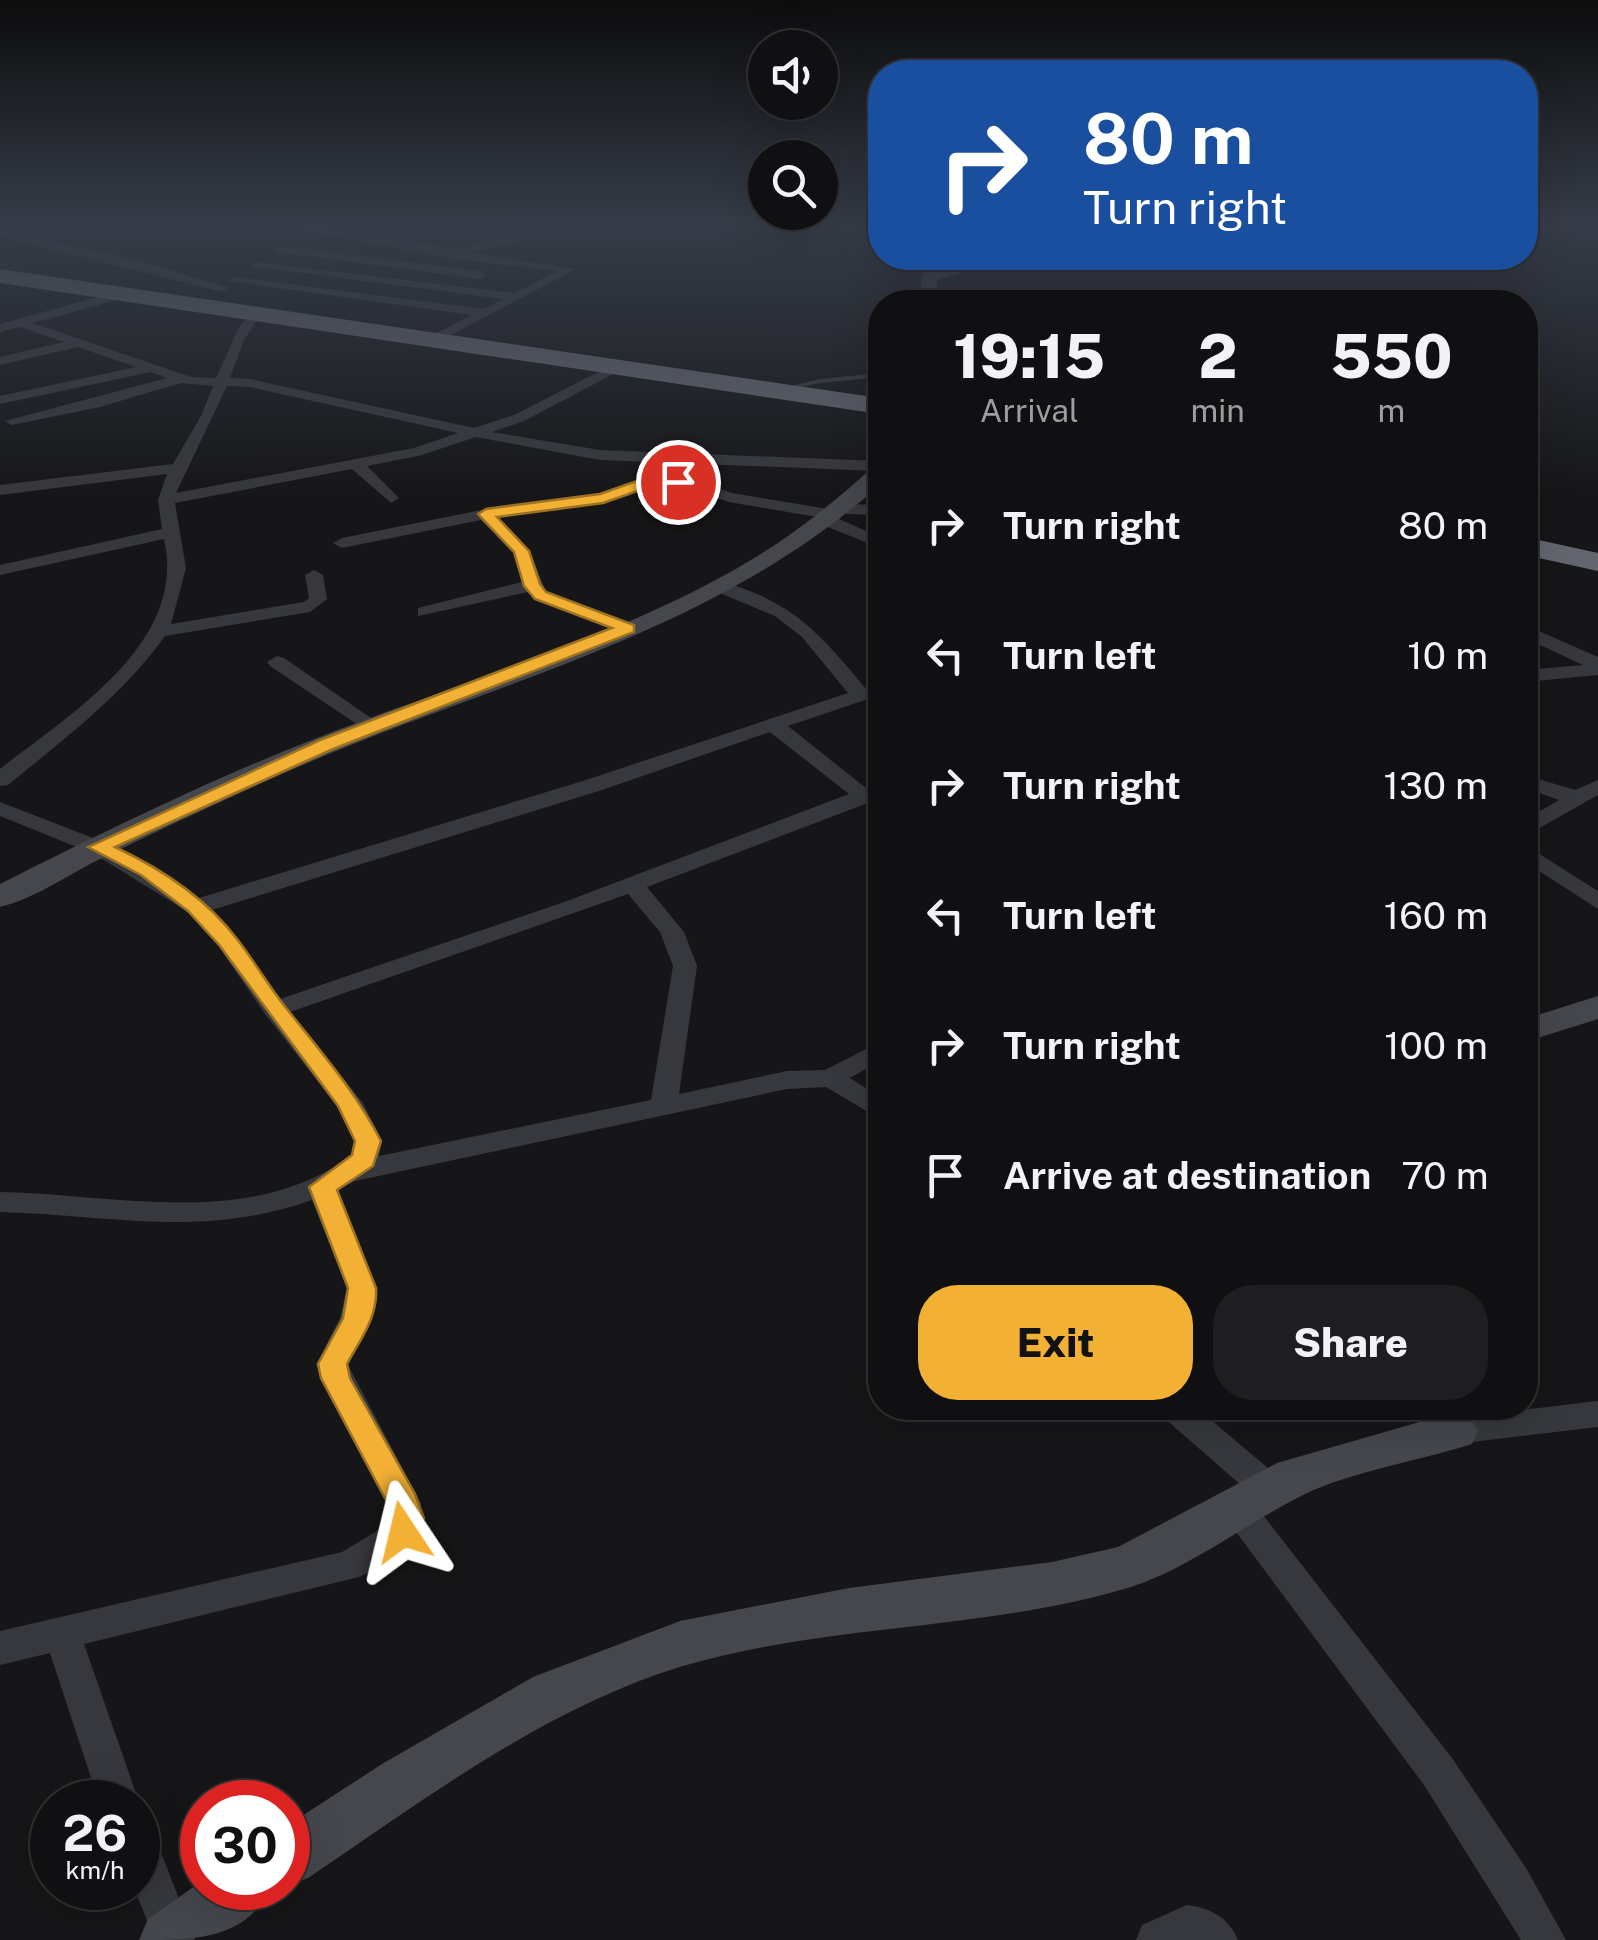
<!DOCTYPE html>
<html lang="en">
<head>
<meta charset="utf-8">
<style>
  body { margin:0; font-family:"Public Sans",sans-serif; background:#1e1e20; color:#f1f3f6; height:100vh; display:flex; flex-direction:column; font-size:38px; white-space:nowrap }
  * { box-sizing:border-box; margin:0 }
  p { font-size:32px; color:#9c9d9f }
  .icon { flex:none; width:55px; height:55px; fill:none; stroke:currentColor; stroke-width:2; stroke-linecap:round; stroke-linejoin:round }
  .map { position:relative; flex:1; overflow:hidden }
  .side { position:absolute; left:868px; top:290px; width:670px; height:1130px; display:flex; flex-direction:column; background:#101012; border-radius:40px; box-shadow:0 10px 40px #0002,0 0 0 2px #303032 }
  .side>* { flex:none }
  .banner { position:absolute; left:868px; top:60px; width:670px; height:210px; border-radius:40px; box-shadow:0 10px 40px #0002,0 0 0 2px #303032; background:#1a4fa0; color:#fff; overflow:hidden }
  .tools { position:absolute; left:748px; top:30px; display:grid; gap:20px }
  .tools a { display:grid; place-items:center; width:90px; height:90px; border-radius:50%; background:#101012; box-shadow:0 10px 40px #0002,0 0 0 2px #303032; font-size:50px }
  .speed { position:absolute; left:30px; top:1780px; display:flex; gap:20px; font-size:50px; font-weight:700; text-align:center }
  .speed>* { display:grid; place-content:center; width:130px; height:130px; border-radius:50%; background:#101012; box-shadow:0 10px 40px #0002,0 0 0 2px #303032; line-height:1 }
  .speed small { font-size:25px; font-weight:400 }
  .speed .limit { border:15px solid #d22; background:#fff; color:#111 }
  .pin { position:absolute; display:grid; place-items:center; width:85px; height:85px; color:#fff; margin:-42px; border:5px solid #fff; border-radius:50%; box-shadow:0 2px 10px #0007 }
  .me { position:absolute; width:110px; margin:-55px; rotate:350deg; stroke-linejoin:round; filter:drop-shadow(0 0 8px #0008) }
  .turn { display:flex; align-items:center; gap:35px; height:210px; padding:0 50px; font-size:45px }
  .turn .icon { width:130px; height:130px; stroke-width:2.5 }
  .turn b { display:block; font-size:70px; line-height:85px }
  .eta { display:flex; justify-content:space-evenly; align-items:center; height:170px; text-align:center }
  .eta b { font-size:60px; font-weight:800; line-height:70px }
  .action { display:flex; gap:20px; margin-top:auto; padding:20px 50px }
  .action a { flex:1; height:115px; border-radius:40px; background:#f2b134; color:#111; font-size:40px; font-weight:800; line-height:115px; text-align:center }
  .action a+a { background:#1e1e20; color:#f1f3f6 }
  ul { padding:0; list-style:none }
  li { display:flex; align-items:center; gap:30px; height:130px; padding:0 50px }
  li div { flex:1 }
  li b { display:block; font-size:38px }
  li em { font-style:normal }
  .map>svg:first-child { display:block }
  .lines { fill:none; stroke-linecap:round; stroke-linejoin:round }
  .lane { fill:#37383d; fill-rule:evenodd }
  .street { fill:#37383d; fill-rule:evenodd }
  .secondary { fill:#45474d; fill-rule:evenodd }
  .highway { fill:#63666e; fill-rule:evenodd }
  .route { fill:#f2b134; stroke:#9d7322; stroke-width:2.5 }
</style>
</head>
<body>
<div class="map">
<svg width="1598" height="1940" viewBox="0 0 1598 1940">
  <rect width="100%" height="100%" fill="#161618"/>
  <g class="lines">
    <!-- lane -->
    <path class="lane" d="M880 373V377L820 383 779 392 775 390 820 379Z"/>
    <!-- street -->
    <path class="street" d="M301 225 459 249 490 239 526 234 530 239 470 253 576 269 434 344 427 340 429 337 472 315 228 281 234 277 484 309 503 299 250 266 256 262 515 293 557 271 455 259 303 231 297 228Z
      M0 230 140 261 228 288 222 292 0 236Z
      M280 246 481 271 487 275 481 279 276 252Z
      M123 290 129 294 127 297 33 323 191 377 216 378 239 327 255 310 261 314 244 340 230 378 250 379 474 428 514 415 616 363 621 364V370L524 421 492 432 600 450 880 461V471L600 460 476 437 422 455 367 466 399 498 391 503 352 469 175 503 186 568 171 624 304 602 309 598 305 575 314 570 323 575 327 599 310 612 165 636C122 696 64 739 8 785L0 786V769C70 714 188 643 164 539L0 575V565L162 529 158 500 167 474 0 495V485L173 464 201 416 213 386 181 383 100 407 12 425 5 421 167 378 151 372 0 404V396L136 367 78 347 0 365V357L64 342 19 327 0 332V324ZM227 386 250 387 458 433 414 448 176 493Z
      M647 464 732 493 834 510 842 504 880 505V515L844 514 839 519 880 537V548L823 525V518L729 502 666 481 603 503 497 517 530 551 546 592 635 624V632L628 634 534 600 528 592 418 616V608L522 582 513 553 481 520 342 548 333 543 342 538 511 504 600 493 651 476 639 469Z
      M719 581C794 601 820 634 868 691V699L788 726 876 796 873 801 647 887 684 932 697 966 679 1094 787 1071 825 1070 880 1042V1061L850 1078 880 1097V1119L826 1087 787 1089 355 1181 338 1190 377 1288 372 1318 348 1365 421 1503V1527L410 1547 392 1561 359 1577 84 1644 139 1802 138 1806V1802H99L50 1653 0 1665V1631L342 1552 385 1526 387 1504 316 1365 340 1318 347 1288 312 1200C201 1239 113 1215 0 1212V1192C117 1194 248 1230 351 1156L354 1141 337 1106 265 1014 219 947 188 912 94 854 0 816V802L111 845 199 898 586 780 848 693 802 637 775 616 713 590 710 586ZM770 732 849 794 567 901 280 999 237 937 212 910 602 790ZM628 894 660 932 673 966 651 1100 379 1156 382 1141 363 1103 290 1012Z
      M1525 625 1598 657V675L1525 682V670L1583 665 1525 638Z
      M277 656 284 658 384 727 374 733 367 731 270 666 267 662Z
      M1525 775 1575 790 1598 780V795L1525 836V820L1559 800 1525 788Z
      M1525 845 1598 891V909L1525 862Z
      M1598 1401V1427L1455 1444 1443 1440 1438 1431 1443 1422 1455 1418Z
      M1158 1408H1197L1281 1479 1286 1489 1281 1499 1269 1503 1257 1499 1163 1417Z
      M1237 1493 1249 1497 1452 1758 1526 1868 1566 1940H1521L1424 1785 1225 1517 1220 1507 1225 1497Z
      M138 1826 153 1832 195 1940H155L134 1888H138Z
      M1187 1905C1211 1908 1229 1918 1238 1940H1136L1142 1925Z"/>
    <!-- secondary -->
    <path class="secondary" d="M984 258H1010L937 280V302H919L922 273Z
      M880 466V485C706 639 489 682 282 774 219 802 157 831 96 861 65 877 33 899 0 907V884C104 832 209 780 317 738 462 681 617 640 751 560 795 534 834 502 872 468Z
      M1598 996V1019L1525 1042V1019Z
      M1416 1408H1464L1478 1431 1472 1444C1422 1460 1350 1472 1305 1494 1248 1522 1190 1568 1131 1587 986 1631 829 1623 683 1666 547 1707 425 1799 308 1878L288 1886V1825L382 1764 533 1677 680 1621 849 1588 1052 1562 1118 1547 1277 1463 1423 1421Z
      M202 1881V1888H271C245 1940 195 1940 139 1940L148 1919Z"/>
    <!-- highway -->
    <path class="highway" d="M0 269 880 398V414L0 283Z
      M1525 537 1598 553V571L1525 555Z"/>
  </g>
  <!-- sky -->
  <linearGradient id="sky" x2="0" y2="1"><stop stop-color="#0c0c0d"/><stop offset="0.45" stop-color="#363c48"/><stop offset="1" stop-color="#363c48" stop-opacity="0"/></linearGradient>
  <rect width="1598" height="497" fill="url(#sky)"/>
  <!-- route -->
  <path class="route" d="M662 472 686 482 678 486 663 482 603 503 497 517 529 551 540 584 546 592 634 625V632L333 749 115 847C162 869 205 897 237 939 255 962 269 987 287 1009 321 1052 356 1092 381 1141L373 1166 337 1190 376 1288C378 1317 360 1340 347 1364L350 1378 415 1494 424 1518 414 1541 403 1545 391 1541 387 1532 392 1518 388 1504 321 1378 318 1364 343 1318 348 1288 309 1187 352 1155 355 1141 338 1106 220 946 188 911 141 875 88 847 320 740 612 628 535 599 524 586 514 552 478 514 486 509 600 494Z"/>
</svg>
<div class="tools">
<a><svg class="icon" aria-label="sound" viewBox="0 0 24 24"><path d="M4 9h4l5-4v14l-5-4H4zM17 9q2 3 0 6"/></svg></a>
<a><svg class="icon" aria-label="search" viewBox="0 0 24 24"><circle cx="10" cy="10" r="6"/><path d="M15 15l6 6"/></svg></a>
</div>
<div class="speed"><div>26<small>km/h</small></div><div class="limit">30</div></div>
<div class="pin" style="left:678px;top:482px;background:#d93025"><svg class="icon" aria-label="arrive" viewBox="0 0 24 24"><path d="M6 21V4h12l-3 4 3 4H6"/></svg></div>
<svg class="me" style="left:403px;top:1532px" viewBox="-20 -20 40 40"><path d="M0-17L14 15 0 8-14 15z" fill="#f2b134" stroke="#fff" stroke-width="4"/></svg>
<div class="banner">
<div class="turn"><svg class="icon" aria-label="right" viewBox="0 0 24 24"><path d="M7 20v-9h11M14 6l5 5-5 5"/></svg><div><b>80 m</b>Turn right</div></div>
</div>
<section class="side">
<div class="eta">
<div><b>19:15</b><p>Arrival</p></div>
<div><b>2</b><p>min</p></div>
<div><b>550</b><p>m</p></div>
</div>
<ul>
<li><svg class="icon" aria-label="right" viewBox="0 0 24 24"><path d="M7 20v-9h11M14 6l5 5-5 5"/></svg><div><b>Turn right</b></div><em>80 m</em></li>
<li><svg class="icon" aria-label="left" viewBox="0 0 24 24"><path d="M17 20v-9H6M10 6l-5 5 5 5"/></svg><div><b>Turn left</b></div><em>10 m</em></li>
<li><svg class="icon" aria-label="right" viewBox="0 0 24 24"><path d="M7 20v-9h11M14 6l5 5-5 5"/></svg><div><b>Turn right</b></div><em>130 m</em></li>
<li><svg class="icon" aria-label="left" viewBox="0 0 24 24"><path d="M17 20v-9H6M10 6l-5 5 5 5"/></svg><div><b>Turn left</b></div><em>160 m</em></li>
<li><svg class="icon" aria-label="right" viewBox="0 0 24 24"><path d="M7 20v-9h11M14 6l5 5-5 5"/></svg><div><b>Turn right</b></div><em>100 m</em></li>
<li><svg class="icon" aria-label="arrive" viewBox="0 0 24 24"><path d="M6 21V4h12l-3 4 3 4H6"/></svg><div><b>Arrive at destination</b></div><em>70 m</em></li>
</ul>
<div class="action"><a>Exit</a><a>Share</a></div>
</section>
</div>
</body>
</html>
